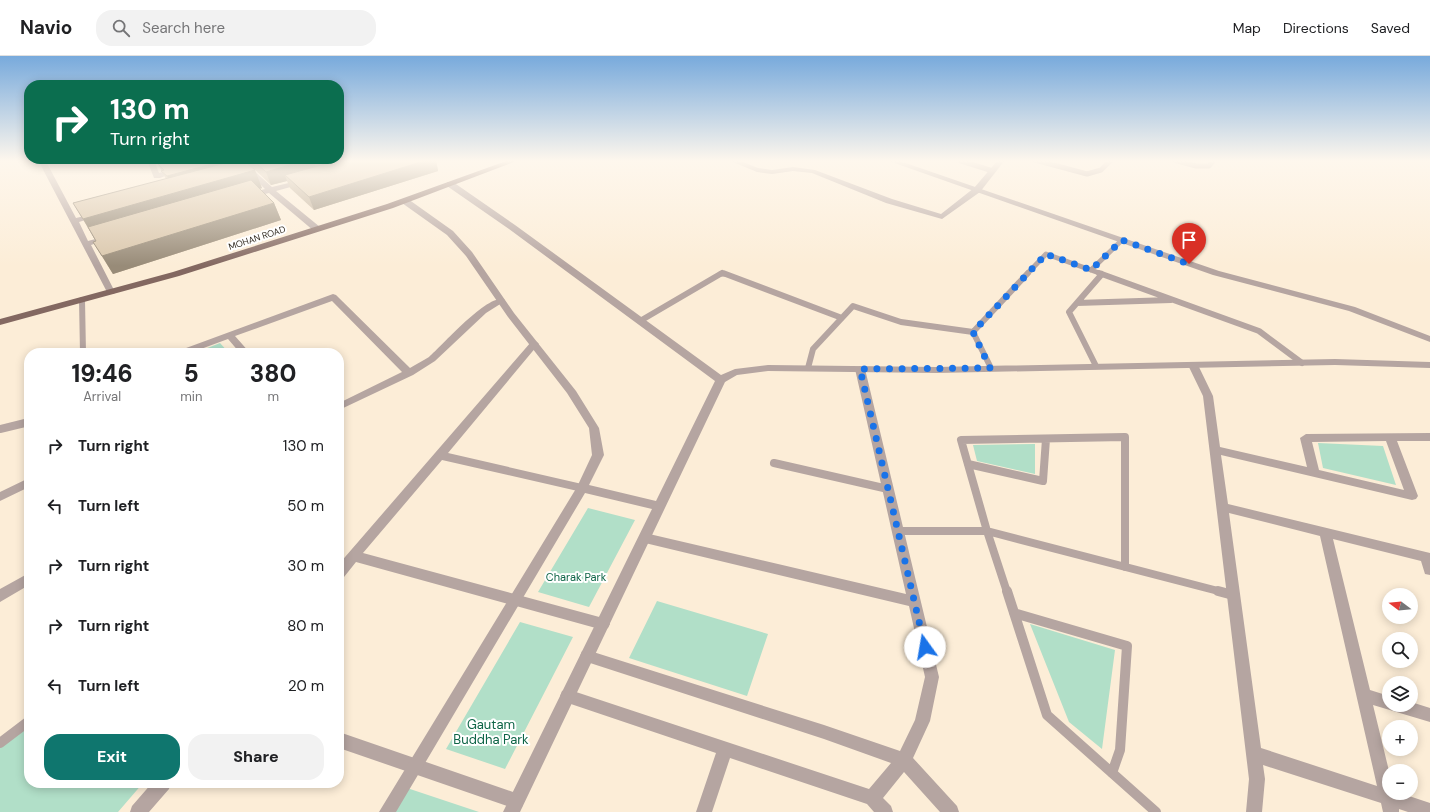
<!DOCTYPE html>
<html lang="en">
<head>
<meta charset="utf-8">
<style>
  body { margin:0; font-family:"DM Sans",sans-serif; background:#f2f2f2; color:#202124; height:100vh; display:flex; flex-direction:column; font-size:15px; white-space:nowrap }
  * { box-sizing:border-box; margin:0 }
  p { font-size:13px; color:#757577 }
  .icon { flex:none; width:22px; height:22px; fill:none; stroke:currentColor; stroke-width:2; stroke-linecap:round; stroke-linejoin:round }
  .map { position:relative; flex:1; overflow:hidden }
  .sheet { position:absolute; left:24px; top:292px; width:320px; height:440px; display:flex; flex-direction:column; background:#fff; border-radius:16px; box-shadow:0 2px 10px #0003 }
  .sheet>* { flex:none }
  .guide { position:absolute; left:24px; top:24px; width:320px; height:84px; border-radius:16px; box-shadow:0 2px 10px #0003; background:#0b6e4f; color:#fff; overflow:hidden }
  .needle { width:26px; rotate:286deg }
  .controls { position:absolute; left:1382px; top:532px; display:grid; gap:8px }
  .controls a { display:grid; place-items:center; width:36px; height:36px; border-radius:50%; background:#fff; box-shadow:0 2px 10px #0003; font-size:20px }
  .pin { position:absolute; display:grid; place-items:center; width:34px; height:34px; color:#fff; margin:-41px -17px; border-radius:50% 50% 50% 0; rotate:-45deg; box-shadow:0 0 4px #0007 }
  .pin .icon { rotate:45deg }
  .me { position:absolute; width:44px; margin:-22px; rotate:347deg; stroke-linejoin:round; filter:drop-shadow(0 0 3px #0008) }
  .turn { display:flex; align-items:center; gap:14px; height:84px; padding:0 20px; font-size:18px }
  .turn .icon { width:52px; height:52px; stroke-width:2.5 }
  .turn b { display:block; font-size:28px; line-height:34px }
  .eta { display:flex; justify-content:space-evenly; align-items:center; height:68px; text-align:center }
  .eta b { font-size:24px; font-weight:800; line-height:28px }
  .cta { display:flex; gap:8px; margin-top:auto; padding:8px 20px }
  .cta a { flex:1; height:46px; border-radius:16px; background:#0f766e; color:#fff; font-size:16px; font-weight:800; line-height:46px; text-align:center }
  .cta a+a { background:#f2f2f2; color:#202124 }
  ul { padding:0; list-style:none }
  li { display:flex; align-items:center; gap:12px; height:60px; padding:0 20px }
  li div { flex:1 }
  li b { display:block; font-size:15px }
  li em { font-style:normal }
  header { display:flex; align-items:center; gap:24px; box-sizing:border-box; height:56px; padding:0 20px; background:#fff; border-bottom:1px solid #e0e0e0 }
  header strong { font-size:19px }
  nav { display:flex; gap:22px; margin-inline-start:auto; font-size:14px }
  .search { width:280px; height:36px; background:#f2f2f2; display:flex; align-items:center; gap:10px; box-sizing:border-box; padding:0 14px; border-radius:16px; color:#757577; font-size:15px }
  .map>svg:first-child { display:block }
  .green { fill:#b1dfc8 }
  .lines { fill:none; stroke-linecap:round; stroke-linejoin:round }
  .service-far3 { stroke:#b5a5a1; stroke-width:5 }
  .service-far2 { stroke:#b5a5a1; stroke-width:6 }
  .service-far1 { stroke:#b5a5a1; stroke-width:8 }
  .service { stroke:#b5a5a1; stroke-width:10 }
  .minor { fill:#b5a5a1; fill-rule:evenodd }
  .tertiary { fill:#b5a5a1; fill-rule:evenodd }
  .primary { fill:#836861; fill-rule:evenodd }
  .wall { fill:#bbaa93 }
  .shaded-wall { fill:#988b78 }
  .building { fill:#d9c6ab; stroke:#988b78 }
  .route { stroke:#1a73e8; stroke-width:7; stroke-dasharray:0 12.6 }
  .labels { text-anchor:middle; stroke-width:4; stroke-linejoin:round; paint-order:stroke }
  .far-street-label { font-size:9px; fill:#312a20; stroke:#fff }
  .park-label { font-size:11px; fill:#0e6547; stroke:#fff }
  .near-park-label { font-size:13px; fill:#0e6547; stroke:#fff }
</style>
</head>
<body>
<header>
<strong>Navio</strong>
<div class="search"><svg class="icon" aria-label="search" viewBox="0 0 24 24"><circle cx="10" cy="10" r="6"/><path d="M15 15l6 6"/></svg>Search here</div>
<nav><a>Map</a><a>Directions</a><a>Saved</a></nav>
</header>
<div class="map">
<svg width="1430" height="756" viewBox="0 0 1430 756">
  <rect width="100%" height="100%" fill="#fcedd7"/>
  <!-- green -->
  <path class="green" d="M220 287 229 297H195Z
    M1318 387 1383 390 1396 429 1323 412Z
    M1035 388V418L977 405 973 389Z
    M588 452 635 464 589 551 538 536Z
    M657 545 768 578 747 640 629 602Z
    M520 566 573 581 505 713 446 693Z
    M1030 568 1115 594 1102 693 1069 666Z
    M29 660V727H143L118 756H0V683Z
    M407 732 479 756H394Z"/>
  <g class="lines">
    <!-- service-far3 -->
    <path class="service-far3" d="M958 104 993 115
      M1035 104 1087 118 1101 114 1111 104
      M1174 104 1196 110H1209L1214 104
      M1091 214 1122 184
      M720 218H725
      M1027 218 1046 198 1102 218"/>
    <!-- service-far2 -->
    <path class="service-far2" d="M723 217 842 262
      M1099 217 1259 275 1302 307
      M82 244 83 297
      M1077 247 1171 244
      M640 265 722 217
      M1096 310 1069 256 1102 218
      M808 312 813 293 853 250 901 266 973 276
      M991 312 973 276 1028 217"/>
    <!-- service-far1 -->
    <path class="service-far1" d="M0 373 29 366
      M774 407 888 433
      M968 408 1043 425 1046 383
      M898 475H987L1222 536
      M1007 536 987 475 961 384 1125 381V511"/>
    <!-- service -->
    <path class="service" d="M1007 535 1047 659 1156 756
      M1218 535 1233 539
      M1014 557 1127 590 1120 694 1112 717
      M0 687 29 665"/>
    <!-- minor -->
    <path class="minor" d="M38 104H45L49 111 76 162 97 157 101 159 79 166 88 185 110 179 114 181 91 189 115 236 114 238H108L107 236Z
      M147 104H154L159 117 177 112 181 114 160 122H154Z
      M235 104H242L272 131 305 123V127L276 135 320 171V175H314L269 137 247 142V138L265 133Z
      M308 104H315L330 118 323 120Z
      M728 104H738L758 112 772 114 793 111 815 114 892 143 941 158 974 132 998 104H1005L980 136 942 163 886 147 812 117 793 115 772 118 757 116Z
      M333 238 336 239 410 312C416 308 423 305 429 301 443 289 486 239 504 243L505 245 486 257 435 305 413 319 339 354V347L402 316 332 245 235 280 250 297H240L228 283 190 297H176L178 295Z
      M534 285 537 286 539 288 537 290 448 397 582 428 586 429 588 432 586 435 582 436 442 404 363 497 603 562 608 564 610 568 608 572 603 574 356 506 344 521 339 522V508L531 286Z
      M1193 306 1198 309 1213 340 1220 391 1307 411 1300 382 1306 378 1430 377V385H1397L1418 440 1416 443 1412 444 1221 399 1228 448 1430 497V519L1425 518 1421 505 1333 483 1370 634 1389 640V649H1411V646L1430 652V666L1373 649 1389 715V737H1400L1430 747V756H1408L1399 753V756H1383L1381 747 1263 709 1265 723 1262 756H1246L1249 723 1203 340 1188 309ZM1386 385 1404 434 1319 414 1312 386ZM1229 457 1320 480 1377 730 1261 692Z
      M860 310 865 313 939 621 930 665 913 702 957 750 959 756H940L904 716 883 742 891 750 893 756H874L867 748 730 702 712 756H696L716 697 562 645 560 640 562 635 567 633 869 733 891 707 824 683 587 606 582 605 580 600 582 595 587 594 824 669 900 695 915 664 925 621 909 550 645 487 641 485 639 482 641 479 645 477 906 538 855 313Z
      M29 422V431L0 445V436Z
      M29 517V529L0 546V533Z
      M339 676 516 737 522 739 524 745 522 751 516 753 339 692Z
      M152 727H171L169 733 149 756H130L132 750Z"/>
    <!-- tertiary -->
    <path class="tertiary" d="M886 104H897L1219 215 1355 251 1430 280V286L1349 255 1213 219Z
      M447 126H453L515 169 721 319 735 313 768 309 937 311 1335 303 1430 306V312L1335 309 937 317 768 315 737 319 725 326 520 756H503L652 453 585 437 396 756H379L577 431 592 399 589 372 567 337 508 261 466 200 447 179 402 147V143H408L453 175 472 196 514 257 576 335 599 372 604 399 589 429 656 445 715 325 509 173 447 130Z"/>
    <!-- primary -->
    <path class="primary" d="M509 104H519L393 152 179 220 0 269V263L173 216 387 148Z"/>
  </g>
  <!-- wall -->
  <path class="wall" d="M163 104H244L262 132 260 133 274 147 281 164 113 218 93 186 96 185 73 147 166 123 158 108 165 106Z
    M245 104H313L316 111 322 109 317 104H436L438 115 314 154 290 132 287 125 271 129Z"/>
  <!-- shaded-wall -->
  <path class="shaded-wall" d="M227 104H239L174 133 167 120Z
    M306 104H313L317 115 285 119 287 125 271 129 266 116Z
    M323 104H355L326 113Z
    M427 104H436L438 115 314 154 309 141Z
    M255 114 262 132 94 182 83 163Z
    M274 147 281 164 113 218 102 200Z"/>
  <!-- building -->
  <path class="building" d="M171 104H227L167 120 161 115 164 114 158 108Z
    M237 104H244L255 114 83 163 73 147Z
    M253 104H306L266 116Z
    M337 104H427L309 141 285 119 325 108Z
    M251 124 274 147 102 200 93 186 96 185 88 171Z"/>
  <!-- sky -->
  <linearGradient id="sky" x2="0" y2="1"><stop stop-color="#78aadc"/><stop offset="0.5" stop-color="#fef7ed"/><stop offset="1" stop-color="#fef7ed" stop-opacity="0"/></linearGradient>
  <rect width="1430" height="210" fill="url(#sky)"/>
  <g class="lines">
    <!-- route -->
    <path class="route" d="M925 591 860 313 990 312 973 276 1046 198 1091 214 1122 184 1189 208"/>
  </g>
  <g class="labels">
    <!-- far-street labels -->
    <g class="far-street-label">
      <text transform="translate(257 182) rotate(-18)" y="3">MOHAN ROAD</text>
    </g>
    <!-- park labels -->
    <g class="park-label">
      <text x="576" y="525">Charak Park</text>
    </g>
    <!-- near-park labels -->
    <g class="near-park-label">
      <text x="491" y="673">Gautam<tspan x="491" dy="15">Buddha Park</tspan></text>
    </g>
  </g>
</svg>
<div class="controls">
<a><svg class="needle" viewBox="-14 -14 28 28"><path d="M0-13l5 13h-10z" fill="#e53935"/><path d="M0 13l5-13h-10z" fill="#757577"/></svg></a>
<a><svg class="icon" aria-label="search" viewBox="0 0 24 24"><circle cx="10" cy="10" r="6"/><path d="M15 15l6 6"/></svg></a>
<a><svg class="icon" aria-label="layers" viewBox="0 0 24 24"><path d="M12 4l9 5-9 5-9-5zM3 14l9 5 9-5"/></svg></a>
<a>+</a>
<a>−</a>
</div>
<div class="pin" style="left:1189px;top:208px;background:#d93025"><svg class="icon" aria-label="arrive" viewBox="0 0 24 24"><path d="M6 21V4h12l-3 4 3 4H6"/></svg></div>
<svg class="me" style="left:925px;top:591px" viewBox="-20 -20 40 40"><circle r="19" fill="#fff"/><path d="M0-13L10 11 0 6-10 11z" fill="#1a73e8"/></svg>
<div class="guide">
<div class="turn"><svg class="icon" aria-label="right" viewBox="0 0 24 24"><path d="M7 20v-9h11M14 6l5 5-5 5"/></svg><div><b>130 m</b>Turn right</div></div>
</div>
<section class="sheet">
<div class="eta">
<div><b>19:46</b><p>Arrival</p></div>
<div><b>5</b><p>min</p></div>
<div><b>380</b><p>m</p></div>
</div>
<ul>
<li><svg class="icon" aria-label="right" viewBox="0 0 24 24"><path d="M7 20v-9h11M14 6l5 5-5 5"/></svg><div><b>Turn right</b></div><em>130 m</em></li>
<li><svg class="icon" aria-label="left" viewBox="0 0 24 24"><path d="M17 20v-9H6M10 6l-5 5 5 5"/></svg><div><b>Turn left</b></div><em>50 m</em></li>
<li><svg class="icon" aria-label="right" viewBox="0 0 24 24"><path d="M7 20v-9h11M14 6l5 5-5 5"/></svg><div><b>Turn right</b></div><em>30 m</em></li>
<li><svg class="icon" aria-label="right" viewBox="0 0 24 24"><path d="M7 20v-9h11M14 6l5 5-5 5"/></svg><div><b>Turn right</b></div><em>80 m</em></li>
<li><svg class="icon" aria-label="left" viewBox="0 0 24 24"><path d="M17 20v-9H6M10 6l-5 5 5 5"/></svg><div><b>Turn left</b></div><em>20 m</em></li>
</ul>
<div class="cta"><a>Exit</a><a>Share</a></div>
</section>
</div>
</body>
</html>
